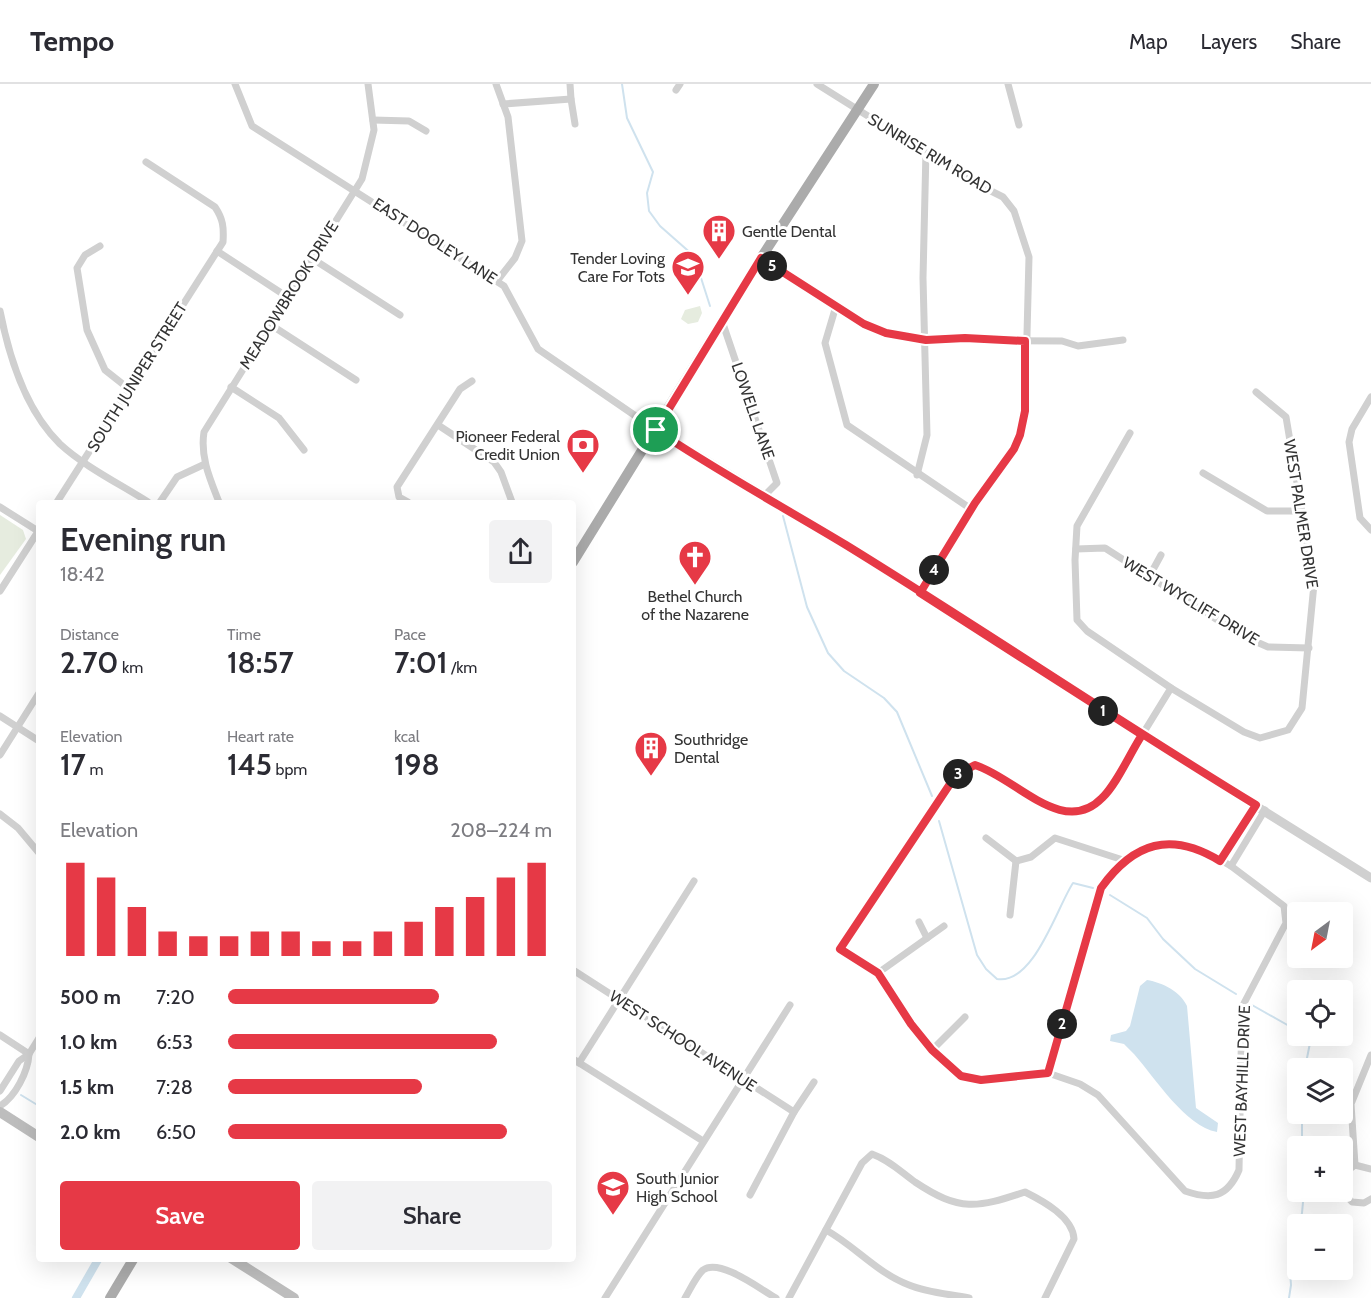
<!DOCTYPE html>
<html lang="en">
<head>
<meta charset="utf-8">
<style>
  body { margin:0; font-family:Cabin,sans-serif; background:#f2f2f3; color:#2b2b33; height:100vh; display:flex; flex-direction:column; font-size:22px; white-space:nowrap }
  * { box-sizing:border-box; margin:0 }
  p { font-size:20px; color:#7c7c81 }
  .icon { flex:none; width:33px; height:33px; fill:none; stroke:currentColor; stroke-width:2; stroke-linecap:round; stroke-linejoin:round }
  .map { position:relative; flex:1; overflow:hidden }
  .details { position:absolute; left:36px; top:416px; width:540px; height:762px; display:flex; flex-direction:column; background:#fff; border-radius:6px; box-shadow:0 6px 24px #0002 }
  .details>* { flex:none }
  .needle { width:39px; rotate:212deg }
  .buttons { position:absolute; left:1287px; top:818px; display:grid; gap:12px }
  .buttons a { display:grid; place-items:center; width:66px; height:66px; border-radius:6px; background:#fff; box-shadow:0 6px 24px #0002; font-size:30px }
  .pin { position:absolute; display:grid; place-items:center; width:51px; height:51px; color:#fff; margin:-26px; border:3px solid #fff; border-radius:50%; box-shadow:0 2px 6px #0007 }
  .km { position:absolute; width:30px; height:30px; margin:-15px; border-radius:50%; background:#222; color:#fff; font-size:16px; line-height:30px; text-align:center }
  .round { display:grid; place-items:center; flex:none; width:63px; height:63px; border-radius:6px; background:#f2f2f3 }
  .overview { display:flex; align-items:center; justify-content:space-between; height:102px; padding:0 24px }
  h1 { font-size:33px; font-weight:600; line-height:45px }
  .figures { display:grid; grid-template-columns:repeat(3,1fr); gap:9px; height:102px; padding:6px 24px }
  .figures div { display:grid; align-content:center }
  .figures b { font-size:30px; font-weight:600 }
  .figures small { font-size:16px; font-weight:400 }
  .figures p { font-size:16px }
  .chart { height:168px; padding:12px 24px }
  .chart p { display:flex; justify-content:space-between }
  .chart svg { width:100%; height:108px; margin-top:6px; stroke:#e63946; stroke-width:6 }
  .cta { display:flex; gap:12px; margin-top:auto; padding:12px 24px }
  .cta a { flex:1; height:69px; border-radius:6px; background:#e63946; color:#fff; font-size:24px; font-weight:600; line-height:69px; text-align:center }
  .cta a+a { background:#f2f2f3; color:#2b2b33 }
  ul { padding:0 24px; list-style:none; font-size:20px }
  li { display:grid; grid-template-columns:96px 72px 1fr; align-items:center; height:45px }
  li i { height:15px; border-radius:8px; background:#e63946 }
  header { display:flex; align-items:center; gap:36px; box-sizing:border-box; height:84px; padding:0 30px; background:#fff; border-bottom:2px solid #e1e1e2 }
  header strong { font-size:28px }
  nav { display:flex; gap:33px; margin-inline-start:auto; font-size:21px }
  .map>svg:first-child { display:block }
</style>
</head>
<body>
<header>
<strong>Tempo</strong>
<nav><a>Map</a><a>Layers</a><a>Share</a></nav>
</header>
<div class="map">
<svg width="1371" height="1214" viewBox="0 0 1371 1214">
  <rect width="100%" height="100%" fill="#fff"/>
  <g fill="#e6ecdf">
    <path d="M700,222L702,229L698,238L688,240L681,235L685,226Z"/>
    <path d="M0,431L23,446L26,455L0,491Z"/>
  </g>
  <path fill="#cfe2ee" d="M1147,896C1163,899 1180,907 1187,922L1196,1024L1218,1039L1217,1048C1185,1042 1156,995 1134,970L1124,960L1110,957L1111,951L1126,947L1130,942L1140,902Z"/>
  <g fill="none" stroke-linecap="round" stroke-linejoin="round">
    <g stroke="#cfe2ee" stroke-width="2">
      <path d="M622,0L627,34L653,88L647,109L649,127L660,142L694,172L710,222"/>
      <path d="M783,432L807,523L828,569L844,587L884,614L897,628L932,712"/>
      <path d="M939,737L977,871L986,885L997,895C1034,901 1057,823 1073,799L1093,804"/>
      <path d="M1110,811L1147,834L1163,855L1195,885L1236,910"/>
      <path d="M1252,921L1298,947"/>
      <path d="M1305,984L1310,959L1305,951"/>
      <path d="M21,1011L39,1022"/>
      <path d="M1302,1029V1062"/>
      <path d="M1298,1140L1302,1129L1304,1107"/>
      <path d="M1291,1152L1298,1141"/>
      <path d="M1288,1158L1291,1201L1289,1214"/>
    </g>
    <path stroke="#cfe2ee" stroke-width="8" d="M76,1214L99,1174"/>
    <g stroke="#d0d0d0" stroke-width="7">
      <path d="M235,0L252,42L504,202L538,265L656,346"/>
      <path d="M496,0L508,33L522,157L515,174L497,197"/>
      <path d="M817,0L973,98L1003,113L1014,127L1029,173L1025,327C1017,369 998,384 975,418C955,448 938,479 920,509"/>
      <path d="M1008,0L1019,41"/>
      <path d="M676,6L680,0"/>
      <path d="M571,15L575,40"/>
      <path d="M503,20L571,15L570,0"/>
      <path d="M373,36L409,37L426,47"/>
      <path d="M100,162L85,171L77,184L87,246L105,286L129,305"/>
      <path d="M217,167L289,214"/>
      <path d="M761,174L865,239L896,251L926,256L1062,257L1078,262L1123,256"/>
      <path d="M313,175L400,231"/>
      <path d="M836,222L825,259L847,341L971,425"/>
      <path d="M0,227C9,273 25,326 60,360C85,383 120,400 148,418"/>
      <path d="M722,237L777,399L764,412"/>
      <path d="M271,241L356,296"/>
      <path d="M231,303L279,334L304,366"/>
      <path d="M1371,313L1352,345L1349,358L1360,434L1371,446"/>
      <path d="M438,341L494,378L501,388L512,418"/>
      <path d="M1203,389L1267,427H1301"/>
      <path d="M917,391L927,351L923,194L926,66"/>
      <path d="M57,418L223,158C224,143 223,135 215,123L146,78"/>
      <path d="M160,418L177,393L205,380"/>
      <path d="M219,418C210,395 200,373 204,348L362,95L374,46L368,0"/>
      <path d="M408,418L399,413L397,403L460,305L472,297"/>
      <path d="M0,423L38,447"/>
      <path d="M1076,465L1105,464L1241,551L1268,563L1309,564"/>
      <path d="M1149,493L1161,471"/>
      <path d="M0,507L39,446"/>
      <path d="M1171,604L1244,648L1260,654L1288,646L1302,624L1314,500L1286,333L1256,308"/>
      <path d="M0,632L39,657"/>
      <path d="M0,671L39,609"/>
      <path d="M0,730L18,744L39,769"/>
      <path d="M986,754L1016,777L1031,773L1055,754L1123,776"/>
      <path d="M1220,777L1256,721"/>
      <path d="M1231,782L1265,726"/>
      <path d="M1010,831L1016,777"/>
      <path d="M919,838L927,854"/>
      <path d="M573,886L794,1028"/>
      <path d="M878,889L944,842"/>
      <path d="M0,951L29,970"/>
      <path d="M932,966L965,933"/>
      <path d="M573,975L703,1057"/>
      <path d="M579,979L694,797"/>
      <path d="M1048,989L1101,804L1123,776L1147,763L1178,759L1203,766L1231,782L1284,822L1286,839L1242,923L1239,1086C1227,1114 1211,1116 1185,1107L1098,1011L1080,1000L1048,989L981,996L961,992L932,966L911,940L878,889L840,865L956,691L975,681C1009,691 1050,737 1085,727C1091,725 1098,718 1104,713L1171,604L1087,547L1077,536L1075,476L1077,442L1130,349"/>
      <path d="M0,1007L19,977L29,970L39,954"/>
      <path d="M0,1022C15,1013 28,988 29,970"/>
      <path d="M1355,1081L1351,1020L1371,971"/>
      <path d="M1342,1091L1355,1081L1371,1085"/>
      <path d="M1342,1107L1352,1118L1364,1119L1371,1115"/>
      <path d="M750,1111L794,1028L814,998"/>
      <path d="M826,1146C855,1162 877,1189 909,1201C928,1209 950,1210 969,1214"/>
      <path d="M605,1214L790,921"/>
      <path d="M685,1214C690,1206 696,1192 703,1186C720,1174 760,1205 776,1214"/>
      <path d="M789,1214L862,1079L872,1070C889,1076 901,1088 915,1098C960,1128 977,1124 1025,1108C1043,1117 1073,1133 1074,1155L1045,1214"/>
    </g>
    <path stroke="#d0d0d0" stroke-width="9" d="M656,346L847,462L1142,651L1371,794"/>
    <g stroke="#bdbdbd" stroke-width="10">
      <path d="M0,1028L39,1053"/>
      <path d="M231,1174L294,1214"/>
    </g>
    <g stroke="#ababab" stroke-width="10">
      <path d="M573,478L761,174L874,0"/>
      <path d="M110,1214L134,1174"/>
    </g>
  </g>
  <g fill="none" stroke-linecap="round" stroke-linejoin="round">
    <g stroke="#fff" stroke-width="12">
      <path id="route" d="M656,346C717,387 783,423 846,461C984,546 1118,637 1256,721L1220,777C1171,747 1134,758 1101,804L1048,989L981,996L961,992L932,966L911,940L878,889L840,865L956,691L975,681C1016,694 1063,754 1102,714C1117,700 1130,669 1142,651C1068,604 994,556 920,509L975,419L1014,365L1020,351L1025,327V257L965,254L926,256L886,249L864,240L761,174L656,346"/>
    </g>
    <use href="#route" stroke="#e63946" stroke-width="8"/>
  </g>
  <defs>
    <g id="building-pin" transform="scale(1.725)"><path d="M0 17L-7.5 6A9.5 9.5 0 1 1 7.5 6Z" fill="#e63946" stroke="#fff"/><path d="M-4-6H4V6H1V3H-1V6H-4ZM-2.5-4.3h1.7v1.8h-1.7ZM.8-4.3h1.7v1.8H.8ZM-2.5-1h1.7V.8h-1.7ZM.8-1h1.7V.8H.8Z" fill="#fff"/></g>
    <g id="school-pin" transform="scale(1.725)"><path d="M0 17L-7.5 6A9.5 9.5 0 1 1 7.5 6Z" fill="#e63946" stroke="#fff"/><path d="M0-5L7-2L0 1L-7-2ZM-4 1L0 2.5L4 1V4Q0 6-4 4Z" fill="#fff"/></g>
    <g id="bank-pin" transform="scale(1.725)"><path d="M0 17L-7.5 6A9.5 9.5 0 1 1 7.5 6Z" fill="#e63946" stroke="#fff"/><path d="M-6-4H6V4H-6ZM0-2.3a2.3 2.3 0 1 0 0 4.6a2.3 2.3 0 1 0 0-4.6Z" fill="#fff"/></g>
    <g id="church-pin" transform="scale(1.725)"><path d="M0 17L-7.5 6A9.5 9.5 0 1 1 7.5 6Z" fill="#e63946" stroke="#fff"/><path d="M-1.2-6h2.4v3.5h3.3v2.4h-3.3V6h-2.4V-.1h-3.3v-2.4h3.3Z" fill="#fff"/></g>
  </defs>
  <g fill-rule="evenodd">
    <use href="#building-pin" x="719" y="147"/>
    <use href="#school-pin" x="688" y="183"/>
    <use href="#bank-pin" x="583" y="361"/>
    <use href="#church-pin" x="695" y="473"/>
    <use href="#building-pin" x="651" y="664"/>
    <use href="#school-pin" x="613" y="1103"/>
  </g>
  <g text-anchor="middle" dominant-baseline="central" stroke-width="6" stroke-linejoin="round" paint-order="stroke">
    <g font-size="16" fill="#333" stroke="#fff">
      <text transform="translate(930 70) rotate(31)">SUNRISE RIM ROAD</text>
      <text transform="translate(435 157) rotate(33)">EAST DOOLEY LANE</text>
      <text transform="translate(289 211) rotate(-58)">MEADOWBROOK DRIVE</text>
      <text transform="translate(137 293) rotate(-58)">SOUTH JUNIPER STREET</text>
      <text transform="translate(753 327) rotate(71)">LOWELL LANE</text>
      <text transform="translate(1301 430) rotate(81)">WEST PALMER DRIVE</text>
      <text transform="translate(1191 517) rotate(31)">WEST WYCLIFF DRIVE</text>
      <text transform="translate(683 957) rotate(33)">WEST SCHOOL AVENUE</text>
      <text transform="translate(1242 997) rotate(-88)">WEST BAYHILL DRIVE</text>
    </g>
    <g font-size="16" fill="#333" stroke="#fff" text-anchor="start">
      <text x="742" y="147">Gentle Dental</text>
      <text x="665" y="174" text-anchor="end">Tender Loving<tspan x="665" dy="18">Care For Tots</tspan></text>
      <text x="560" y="352" text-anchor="end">Pioneer Federal<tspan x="560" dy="18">Credit Union</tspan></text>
      <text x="695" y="512" text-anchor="middle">Bethel Church<tspan x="695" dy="18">of the Nazarene</tspan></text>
      <text x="674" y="655">Southridge<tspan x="674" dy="18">Dental</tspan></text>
      <text x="636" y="1094">South Junior<tspan x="636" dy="18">High School</tspan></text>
    </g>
  </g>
</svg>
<div class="buttons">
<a><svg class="needle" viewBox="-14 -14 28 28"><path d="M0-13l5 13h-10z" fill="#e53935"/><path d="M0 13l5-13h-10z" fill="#7c7c81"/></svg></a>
<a><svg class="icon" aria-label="locate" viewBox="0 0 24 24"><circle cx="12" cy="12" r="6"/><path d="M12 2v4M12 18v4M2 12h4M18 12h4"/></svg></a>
<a><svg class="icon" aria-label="layers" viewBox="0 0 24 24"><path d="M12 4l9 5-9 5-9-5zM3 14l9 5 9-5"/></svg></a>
<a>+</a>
<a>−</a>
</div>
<div class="pin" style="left:656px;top:346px;background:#1e9e55"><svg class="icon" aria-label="arrive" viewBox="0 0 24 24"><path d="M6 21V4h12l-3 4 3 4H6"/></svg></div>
<b class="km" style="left:1103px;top:627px">1</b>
<b class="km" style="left:1062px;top:940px">2</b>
<b class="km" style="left:958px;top:690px">3</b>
<b class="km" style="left:934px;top:486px">4</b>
<b class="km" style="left:772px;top:182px">5</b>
<section class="details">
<div class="overview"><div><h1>Evening run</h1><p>18:42</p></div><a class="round"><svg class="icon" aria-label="share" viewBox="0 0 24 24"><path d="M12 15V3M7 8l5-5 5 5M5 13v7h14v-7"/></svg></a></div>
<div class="figures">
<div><p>Distance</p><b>2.70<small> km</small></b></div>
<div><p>Time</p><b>18:57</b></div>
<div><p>Pace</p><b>7:01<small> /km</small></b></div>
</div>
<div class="figures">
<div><p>Elevation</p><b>17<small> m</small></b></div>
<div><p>Heart rate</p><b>145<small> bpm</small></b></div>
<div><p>kcal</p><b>198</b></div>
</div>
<div class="chart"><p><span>Elevation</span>208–224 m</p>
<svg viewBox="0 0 160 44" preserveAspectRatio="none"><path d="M5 44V6M15 44V12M25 44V24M35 44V34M45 44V36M55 44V36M65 44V34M75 44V34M85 44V38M95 44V38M105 44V34M115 44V30M125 44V24M135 44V20M145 44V12M155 44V6"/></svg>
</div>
<ul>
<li><b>500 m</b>7:20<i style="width:65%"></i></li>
<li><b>1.0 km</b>6:53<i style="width:83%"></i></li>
<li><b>1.5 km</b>7:28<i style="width:60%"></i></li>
<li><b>2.0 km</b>6:50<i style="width:86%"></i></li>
</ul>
<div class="cta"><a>Save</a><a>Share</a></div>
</section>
</div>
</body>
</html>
